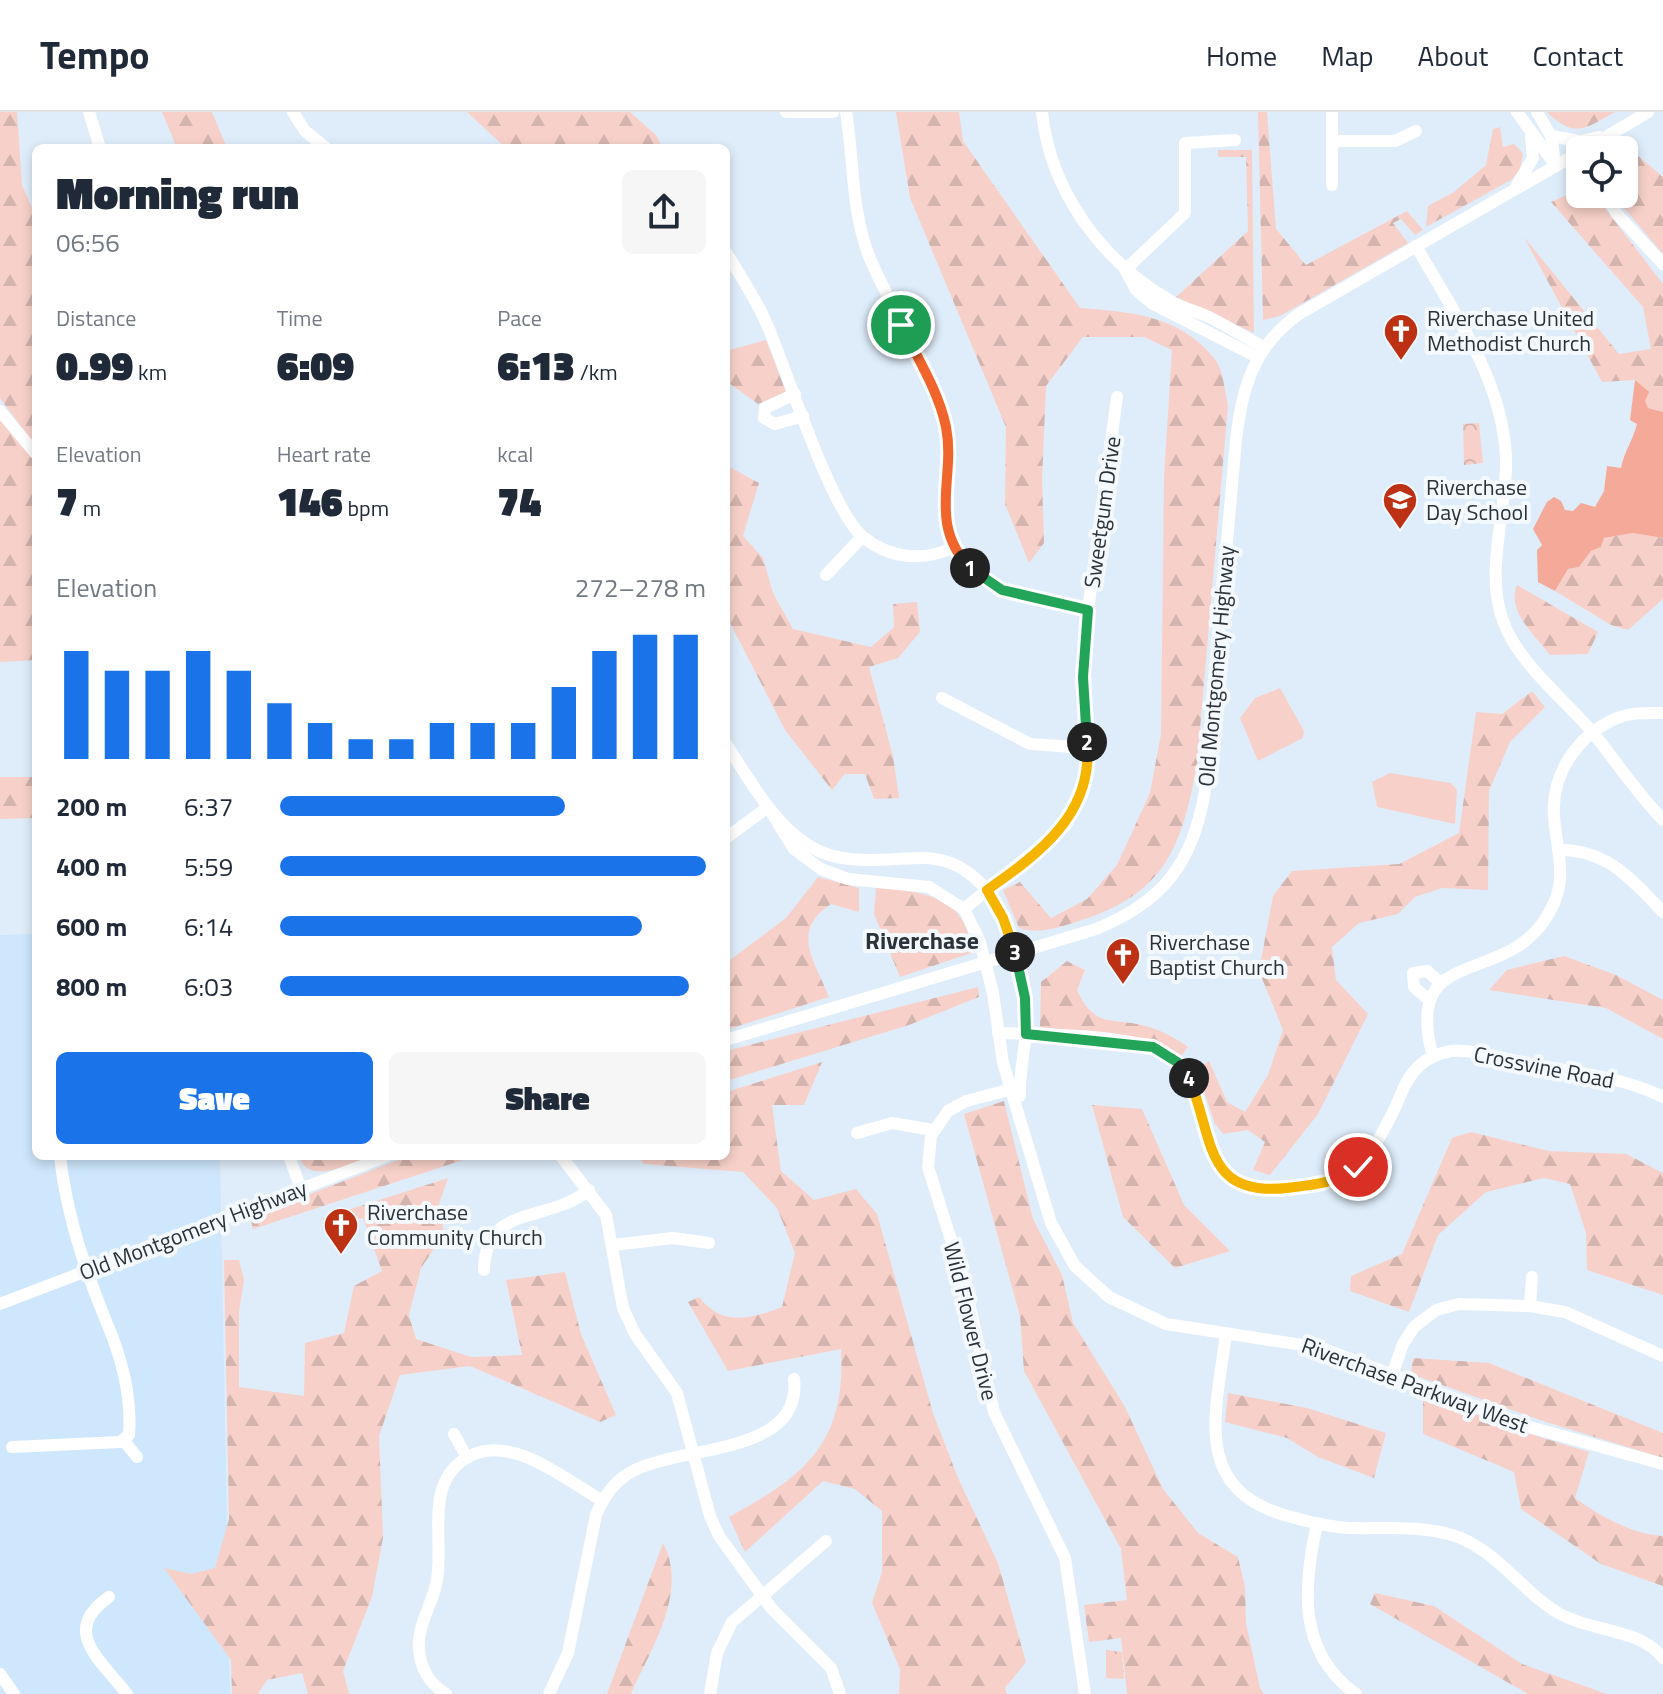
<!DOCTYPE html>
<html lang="en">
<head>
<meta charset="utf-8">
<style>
  body { margin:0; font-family:"Titillium Web",sans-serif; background:#f6f6f7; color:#1f2937; height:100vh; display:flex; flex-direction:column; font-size:30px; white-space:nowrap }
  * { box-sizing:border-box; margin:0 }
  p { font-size:26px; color:#747a83 }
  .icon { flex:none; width:44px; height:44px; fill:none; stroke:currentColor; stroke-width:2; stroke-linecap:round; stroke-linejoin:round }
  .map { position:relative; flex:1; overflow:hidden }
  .drawer { position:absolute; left:32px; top:32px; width:698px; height:1016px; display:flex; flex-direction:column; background:#fff; border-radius:12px; box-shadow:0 4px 12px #0003 }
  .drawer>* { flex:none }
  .controls { position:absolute; left:1566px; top:24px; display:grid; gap:16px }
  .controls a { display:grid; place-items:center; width:72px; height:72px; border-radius:12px; background:#fff; box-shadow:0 4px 12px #0003; font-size:40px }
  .pin { position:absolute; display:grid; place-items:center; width:68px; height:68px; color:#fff; margin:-34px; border:4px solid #fff; border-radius:50%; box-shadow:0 2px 8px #0007 }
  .km { position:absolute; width:40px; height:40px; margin:-20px; border-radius:50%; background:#222; color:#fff; font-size:22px; line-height:40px; text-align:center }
  .round { display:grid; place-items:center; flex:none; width:84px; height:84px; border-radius:12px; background:#f6f6f7 }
  .headline { display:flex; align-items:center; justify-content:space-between; height:136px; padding:0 24px }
  h1 { font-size:44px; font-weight:800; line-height:60px }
  .stats { display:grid; grid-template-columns:repeat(3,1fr); gap:12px; height:136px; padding:8px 24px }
  .stats div { display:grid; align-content:center }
  .stats b { font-size:40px; font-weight:800 }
  .stats small { font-size:22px; font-weight:400 }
  .stats p { font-size:22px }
  .chart { height:224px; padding:16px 24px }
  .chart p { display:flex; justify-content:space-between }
  .chart svg { width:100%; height:144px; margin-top:8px; stroke:#1a73e8; stroke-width:6 }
  .primary-button { display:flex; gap:16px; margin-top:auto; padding:16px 24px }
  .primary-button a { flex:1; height:92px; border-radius:12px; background:#1a73e8; color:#fff; font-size:32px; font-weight:800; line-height:92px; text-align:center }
  .primary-button a+a { background:#f6f6f7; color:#1f2937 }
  ul { padding:0 24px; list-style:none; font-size:26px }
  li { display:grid; grid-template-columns:128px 96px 1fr; align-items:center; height:60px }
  li i { height:20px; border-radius:10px; background:#1a73e8 }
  header { display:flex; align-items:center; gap:48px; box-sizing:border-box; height:112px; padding:0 40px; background:#fff; border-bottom:2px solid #e0e1e3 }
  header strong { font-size:38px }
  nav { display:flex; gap:44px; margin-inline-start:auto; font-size:28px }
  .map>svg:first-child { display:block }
</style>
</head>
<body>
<header>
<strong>Tempo</strong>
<nav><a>Home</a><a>Map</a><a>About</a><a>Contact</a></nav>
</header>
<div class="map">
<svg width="1663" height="1582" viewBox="0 0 1663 1582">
  <defs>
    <pattern id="forest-firs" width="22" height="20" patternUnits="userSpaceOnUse" patternTransform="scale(2)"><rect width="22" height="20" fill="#f7d1c9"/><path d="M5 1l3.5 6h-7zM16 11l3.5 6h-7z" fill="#d4b4ae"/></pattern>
    <pattern id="park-crowns" width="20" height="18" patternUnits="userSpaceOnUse" patternTransform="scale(2)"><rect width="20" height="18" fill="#f7d1c9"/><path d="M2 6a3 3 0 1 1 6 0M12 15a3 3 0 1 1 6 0" fill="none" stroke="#d4b4ae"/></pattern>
  </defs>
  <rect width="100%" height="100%" fill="#dfedfa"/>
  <path fill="#cee7fc" d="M36,822V1044H220L230,1582H0V823Z"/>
  <g fill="#f7d1c9">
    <path d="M1280,576L1304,619L1303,626L1258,649L1240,606L1255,586Z"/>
    <path d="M1390,661L1451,671L1457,678L1455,712L1377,695L1372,670Z"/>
  </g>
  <g fill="url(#forest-firs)">
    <path d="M0,0H17L22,73L36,105V335L0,286Z"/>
    <path d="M162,0H212L227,36H177Z"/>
    <path d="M467,0H630L657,24L662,36H506Z"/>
    <path d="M896,0H959L963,29L1080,196C1131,200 1179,203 1214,246C1223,256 1225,280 1228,293L1197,652C1182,734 1166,782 1079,809C1060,815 1039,823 1019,816L1003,778L1020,770L1051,806L1087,787L1117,753L1150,681L1161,622L1164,365L1172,238L1144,225H1083L1046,274L1042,368L1044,431L1029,451L1005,392L1006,315L910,86Z"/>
    <path d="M1258,0H1267L1276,117L1306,153L1407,99L1423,118L1415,123L1401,107L1393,111L1408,131L1280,204L1263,208Z"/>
    <path d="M1547,0H1615C1584,17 1575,27 1547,0Z"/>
    <path d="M1500,15L1503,35L1514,32L1523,41L1520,58L1511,68L1426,115L1428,94L1454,80L1486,53L1493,17Z"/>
    <path d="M1628,35L1663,65V142L1612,82H1624V38H1621Z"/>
    <path d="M1218,38H1252L1254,221L1176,185L1248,119L1246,45H1218Z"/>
    <path d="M1580,77V82H1594L1663,172V300L1648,296L1635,268L1602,270L1524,125L1619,242L1651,237L1643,195L1551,90Z"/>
    <path d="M766,228L786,280L758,292L726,269V232L730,238Z"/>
    <path d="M0,304L36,350V548L0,550Z"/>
    <path d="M726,353L759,371L743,424L763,446L773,481L793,517L871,535L894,515L893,492L917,490L920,520L898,546L869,555L893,644L899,686L874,687L865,662H845L832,678L785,618L726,503Z"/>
    <path d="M1633,421L1663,426V487L1628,518L1611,513L1555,479L1568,457L1579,455L1591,439L1601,435L1604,426Z"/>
    <path d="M1517,473L1598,520L1588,542L1550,543C1535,523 1506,499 1517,473Z"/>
    <path d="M1532,579L1545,595L1510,630L1489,679L1488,778L1442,776L1415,785L1398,802L1359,811L1332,835L1336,868L1368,902L1318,1002L1270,1063L1253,1058L1265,1030L1248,1018L1223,1022L1215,1012L1197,958L1209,949L1227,990L1245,1000L1268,963L1283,918L1259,859L1273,784L1292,759L1399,752L1459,721L1476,600L1502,602Z"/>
    <path d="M0,665H36V706L0,707Z"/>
    <path d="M818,765L859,776V800L831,792C790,819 814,848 829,885L726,918V851L786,806Z"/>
    <path d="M876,776C921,779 969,784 971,841L900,865L874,802Z"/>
    <path d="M1564,844L1616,863L1663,888V927L1606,896L1489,878L1507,858Z"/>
    <path d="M1067,849L1085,858L1077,878C1096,919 1113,904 1149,915C1163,919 1177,927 1188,935L1181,944L1157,929L1040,915L1041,870Z"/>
    <path d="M978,875L979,885L909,913L726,969V939Z"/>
    <path d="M822,950L804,993H772L781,1059L814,1088L856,1077L877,1102L933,1301L958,1366L998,1451L1026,1550L1005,1576L1007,1582H899L900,1557L872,1491L882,1460V1399L855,1377L823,1369L745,1440L729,1405C806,1363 846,1331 841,1237L728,1259L688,1190L699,1185C722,1215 751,1207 782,1195L795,1141L777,1096L743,1060L644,1052L637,1044H726V980Z"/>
    <path d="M1004,989L1033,1107L1062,1163L1073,1211L1124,1293L1163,1377L1198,1421L1238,1445L1245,1475L1246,1511L1260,1576L1264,1582H1127L1121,1526L1089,1530L1084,1493L1127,1488L1121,1437L1024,1259L1020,1204L964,1002Z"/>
    <path d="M1092,993L1142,997L1184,1093L1230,1139L1175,1156L1123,1105Z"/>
    <path d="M1471,1020L1549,1039L1626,1042L1663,1061V1183L1587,1158L1586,1121L1570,1072L1544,1066L1486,1080L1438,1123L1409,1200L1350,1179L1351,1164L1402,1142L1452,1026Z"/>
    <path d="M299,1044H371C352,1051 308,1075 299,1044Z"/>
    <path d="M409,1044H475L253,1117L250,1105Z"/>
    <path d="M448,1066L439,1092L444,1122L421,1156L409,1203L416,1227L471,1245L522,1243L506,1168L565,1160L581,1222L616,1303L600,1310L470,1254L400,1263L379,1324L383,1426L372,1485L343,1559L349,1582H308L302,1561L267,1568L258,1582H232L231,1548L164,1456L191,1462L215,1456L229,1407L224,1148H239L244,1168L239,1200V1275L304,1284L305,1231L344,1221L354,1174L382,1159L363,1106L324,1114L323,1106Z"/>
    <path d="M1413,1246L1489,1251L1663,1321V1346L1546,1310L1411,1262Z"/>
    <path d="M1228,1281L1307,1296L1386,1321L1374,1366L1318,1345L1287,1326L1225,1310Z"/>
    <path d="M1423,1281L1513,1317L1589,1340L1575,1386C1600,1404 1631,1422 1663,1424V1474L1601,1452L1521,1397L1514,1360L1423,1322Z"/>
    <path d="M663,1431C689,1480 651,1536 631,1582H607Z"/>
    <path d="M1375,1481L1434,1494L1522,1552L1607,1582H1528L1370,1492Z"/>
  </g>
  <g fill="url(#park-crowns)">
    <path d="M1479,311L1483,351L1464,353L1463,312Z"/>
    <path d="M1106,1538L1122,1540L1124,1567L1106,1566Z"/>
  </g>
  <path fill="#f5a998" d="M1635,268L1649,280L1645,289L1648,296L1663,300V426L1633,421L1604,426L1601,435L1591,439L1579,455L1568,457L1555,479L1538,470L1537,438L1542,433L1533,417L1547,390L1554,385L1561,389L1565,398L1573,399L1581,391L1595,395L1604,379L1607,354L1621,356C1624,340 1633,328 1637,312L1630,308Z"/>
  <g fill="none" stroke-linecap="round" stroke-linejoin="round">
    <g stroke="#fff" stroke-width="12">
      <path d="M89,0L100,36"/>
      <path d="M293,0L305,19L326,36"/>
      <path d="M786,0H833"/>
      <path d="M846,0C854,48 851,98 869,144C890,196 940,270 947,322C953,365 932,408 961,446C991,485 1043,488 1088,498"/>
      <path d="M1042,0C1050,79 1101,148 1169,188C1181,196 1196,199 1209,205C1227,214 1245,225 1263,235"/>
      <path d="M1517,0L1556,54"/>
      <path d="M1537,0L1551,24L1555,51"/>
      <path d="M1551,24L1580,29L1599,25"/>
      <path d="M1333,29H1395L1416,19"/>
      <path d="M1584,38L1648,0"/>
      <path d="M1332,73V0"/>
      <path d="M1517,73L1533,46L1531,25"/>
      <path d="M1605,82L1617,102L1663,152"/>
      <path d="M1416,134C1454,201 1502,266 1506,345C1508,398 1484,457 1503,509C1520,554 1564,586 1594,622C1617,651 1637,681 1663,708"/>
      <path d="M726,140C741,165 757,188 768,215C787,259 831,399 863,425C890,447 924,450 954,435"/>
      <path d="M1125,158L1185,101V31L1235,28"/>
      <path d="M1127,161L1136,178L1153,192L1257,245"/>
      <path d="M795,282L765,296L764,306L775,312L803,304"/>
      <path d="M0,299L36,342"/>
      <path d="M826,463L862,425"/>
      <path d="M942,586L1030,632L1088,636"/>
      <path d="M726,632C750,668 773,712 811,735C845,755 886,746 924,746C1001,747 1030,855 1026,917C1025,939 1019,961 1020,984"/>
      <path d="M768,695L794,737L821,757L848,767L929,775L964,797L980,830L993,881L1003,951L1051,1111L1075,1154L1109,1185L1166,1212L1322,1236L1526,1314L1663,1352"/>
      <path d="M726,726L768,695"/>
      <path d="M1560,738C1608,738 1632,768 1663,800"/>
      <path d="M964,797L1066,713L1083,679L1088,653L1084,527L1117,285"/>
      <path d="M1428,887L1414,875L1413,861L1427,859L1441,871"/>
      <path d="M998,921C1034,922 1136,922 1165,941C1216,974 1191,1082 1269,1078C1344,1073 1363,1063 1395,996C1401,982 1407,965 1419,954C1428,946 1439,941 1451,939C1476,937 1504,947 1529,952C1574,961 1621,964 1663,985"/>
      <path d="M726,928L1096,817C1163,790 1193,751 1205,679L1236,328C1242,275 1254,234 1299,202L1580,40"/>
      <path d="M1433,945C1402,833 1500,874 1544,809C1571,770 1557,745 1554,704C1551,662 1578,623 1615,607C1630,600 1647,601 1663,601"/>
      <path d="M1020,975L966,989L948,999L931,1024L928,1055L964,1169L994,1300L1065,1446L1085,1582"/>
      <path d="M857,1021L892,1011L933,1018"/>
      <path d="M289,1044L301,1077"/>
      <path d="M561,1044L606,1103L623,1196L635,1222L677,1281L710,1404L719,1424L772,1497L831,1556L840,1582"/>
      <path d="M1345,1065L1354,1081L1364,1083L1371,1069L1363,1050"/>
      <path d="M613,1133L673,1126L709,1131"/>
      <path d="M484,1158C485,1091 547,1112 589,1078"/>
      <path d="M0,1192L387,1044"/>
      <path d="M1530,1194L1532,1165"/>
      <path d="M1226,1221C1217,1297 1190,1375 1284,1403C1306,1409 1328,1415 1350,1416C1383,1417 1421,1413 1452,1423C1498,1437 1523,1483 1564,1504C1596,1520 1640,1517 1663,1546"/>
      <path d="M1392,1263L1403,1232L1414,1215L1436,1198L1459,1192L1530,1194L1565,1200L1663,1244"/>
      <path d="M454,1322L467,1346"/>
      <path d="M124,1329L137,1345"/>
      <path d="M12,1335L120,1330L129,1323C132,1285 121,1244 106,1209C85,1158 66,1100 60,1044"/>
      <path d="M1317,1412C1303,1474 1297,1540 1356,1582"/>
      <path d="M109,1485C60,1519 100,1547 127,1582"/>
      <path d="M0,1562L14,1582"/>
      <path d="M446,1582C430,1572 420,1556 419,1537C417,1515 431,1494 436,1473C446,1430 421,1369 470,1344C513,1322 567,1369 603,1389"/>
      <path d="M549,1582L568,1541L596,1403C603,1386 615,1369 631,1360C679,1333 803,1344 794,1267"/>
      <path d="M710,1582L717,1541L732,1510L826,1429"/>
    </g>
  </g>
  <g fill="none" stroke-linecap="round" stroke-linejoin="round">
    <g stroke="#fff" stroke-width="16">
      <path id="split-1" d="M901,213C917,245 939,280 946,315C956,366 927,411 970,456"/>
    </g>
    <g stroke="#fff" stroke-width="16">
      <path id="split-2" d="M970,456L1002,478L1088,498L1083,565L1087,630"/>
    </g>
    <g stroke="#fff" stroke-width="16">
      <path id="split-3" d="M1015,840L1003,806L987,778C1040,741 1094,701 1087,630"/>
    </g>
    <g stroke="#fff" stroke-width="16">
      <path id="split-4" d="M1015,840L1025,886L1026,922L1153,935L1177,950L1189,966"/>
    </g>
    <g stroke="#fff" stroke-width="16">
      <path id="split-5" d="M1189,966C1214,1025 1203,1085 1287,1076C1313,1073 1337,1071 1358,1055"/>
    </g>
    <use href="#split-1" stroke="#f0652b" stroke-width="10"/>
    <use href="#split-2" stroke="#22a559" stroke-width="10"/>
    <use href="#split-3" stroke="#f5b400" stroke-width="10"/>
    <use href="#split-4" stroke="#22a559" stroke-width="10"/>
    <use href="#split-5" stroke="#f5b400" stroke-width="10"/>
  </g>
  <defs>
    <g id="church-pin" transform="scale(1.8)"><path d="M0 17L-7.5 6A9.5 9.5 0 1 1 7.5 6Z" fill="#bc3114" stroke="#f4f9fe"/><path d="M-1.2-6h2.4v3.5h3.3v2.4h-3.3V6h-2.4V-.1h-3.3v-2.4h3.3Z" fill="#fff"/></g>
    <g id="school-pin" transform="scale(1.8)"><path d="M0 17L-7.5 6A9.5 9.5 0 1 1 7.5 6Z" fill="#bc3114" stroke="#f4f9fe"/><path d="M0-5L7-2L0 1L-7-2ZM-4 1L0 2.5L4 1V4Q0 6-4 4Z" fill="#fff"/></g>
  </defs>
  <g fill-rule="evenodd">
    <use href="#church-pin" x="1401" y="219"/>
    <use href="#school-pin" x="1400" y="388"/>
    <use href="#church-pin" x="1123" y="843"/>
    <use href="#church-pin" x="341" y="1113"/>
  </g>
  <g text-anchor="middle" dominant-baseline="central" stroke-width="8" stroke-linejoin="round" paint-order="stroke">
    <g font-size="22" fill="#2a333b" stroke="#f4f9fe" text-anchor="start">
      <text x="1427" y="206">Riverchase United<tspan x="1427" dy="25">Methodist Church</tspan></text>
      <text x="1426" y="375">Riverchase<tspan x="1426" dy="25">Day School</tspan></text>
      <text x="1149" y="830">Riverchase<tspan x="1149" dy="25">Baptist Church</tspan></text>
      <text x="367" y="1100">Riverchase<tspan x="367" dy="25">Community Church</tspan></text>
    </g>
    <g font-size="22" fill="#2a333b" stroke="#f4f9fe">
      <text transform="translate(1102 400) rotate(-82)">Sweetgum Drive</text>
      <text transform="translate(1216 554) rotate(-85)">Old Montgomery Highway</text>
      <text transform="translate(1544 955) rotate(11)">Crossvine Road</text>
      <text transform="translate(193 1118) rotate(-21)">Old Montgomery Highway</text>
      <text transform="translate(971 1209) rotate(76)">Wild Flower Drive</text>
      <text transform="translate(1415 1273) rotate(20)">Riverchase Parkway West</text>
    </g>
    <g font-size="24" font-weight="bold" fill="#2a333b" stroke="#f4f9fe">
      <text x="922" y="828">Riverchase</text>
    </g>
  </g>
</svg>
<div class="controls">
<a><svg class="icon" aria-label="locate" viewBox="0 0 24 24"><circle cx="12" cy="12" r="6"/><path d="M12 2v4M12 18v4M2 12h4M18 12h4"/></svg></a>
</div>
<div class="pin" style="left:901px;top:213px;background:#1e9e55"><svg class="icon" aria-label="arrive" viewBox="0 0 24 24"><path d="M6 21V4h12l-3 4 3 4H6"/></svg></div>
<div class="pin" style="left:1358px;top:1055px;background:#d93025"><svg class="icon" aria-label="check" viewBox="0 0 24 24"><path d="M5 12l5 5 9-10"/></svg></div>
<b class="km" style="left:970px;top:456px">1</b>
<b class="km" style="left:1087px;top:630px">2</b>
<b class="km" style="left:1015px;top:840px">3</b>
<b class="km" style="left:1189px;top:966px">4</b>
<section class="drawer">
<div class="headline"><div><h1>Morning run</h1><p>06:56</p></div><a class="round"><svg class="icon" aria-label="share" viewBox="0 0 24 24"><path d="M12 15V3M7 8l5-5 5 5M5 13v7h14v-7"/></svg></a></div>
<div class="stats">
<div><p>Distance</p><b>0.99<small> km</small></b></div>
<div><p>Time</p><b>6:09</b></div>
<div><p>Pace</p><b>6:13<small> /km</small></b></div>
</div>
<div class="stats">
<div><p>Elevation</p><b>7<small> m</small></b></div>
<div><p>Heart rate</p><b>146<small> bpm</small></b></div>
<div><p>kcal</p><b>74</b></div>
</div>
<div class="chart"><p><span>Elevation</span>272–278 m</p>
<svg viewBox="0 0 160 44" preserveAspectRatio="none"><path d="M5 44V11M15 44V17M25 44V17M35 44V11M45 44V17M55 44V27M65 44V33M75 44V38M85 44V38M95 44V33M105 44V33M115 44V33M125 44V22M135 44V11M145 44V6M155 44V6"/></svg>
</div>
<ul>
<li><b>200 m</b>6:37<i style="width:67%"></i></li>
<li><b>400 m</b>5:59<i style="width:100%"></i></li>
<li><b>600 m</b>6:14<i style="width:85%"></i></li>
<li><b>800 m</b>6:03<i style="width:96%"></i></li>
</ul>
<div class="primary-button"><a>Save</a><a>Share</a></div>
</section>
</div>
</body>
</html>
